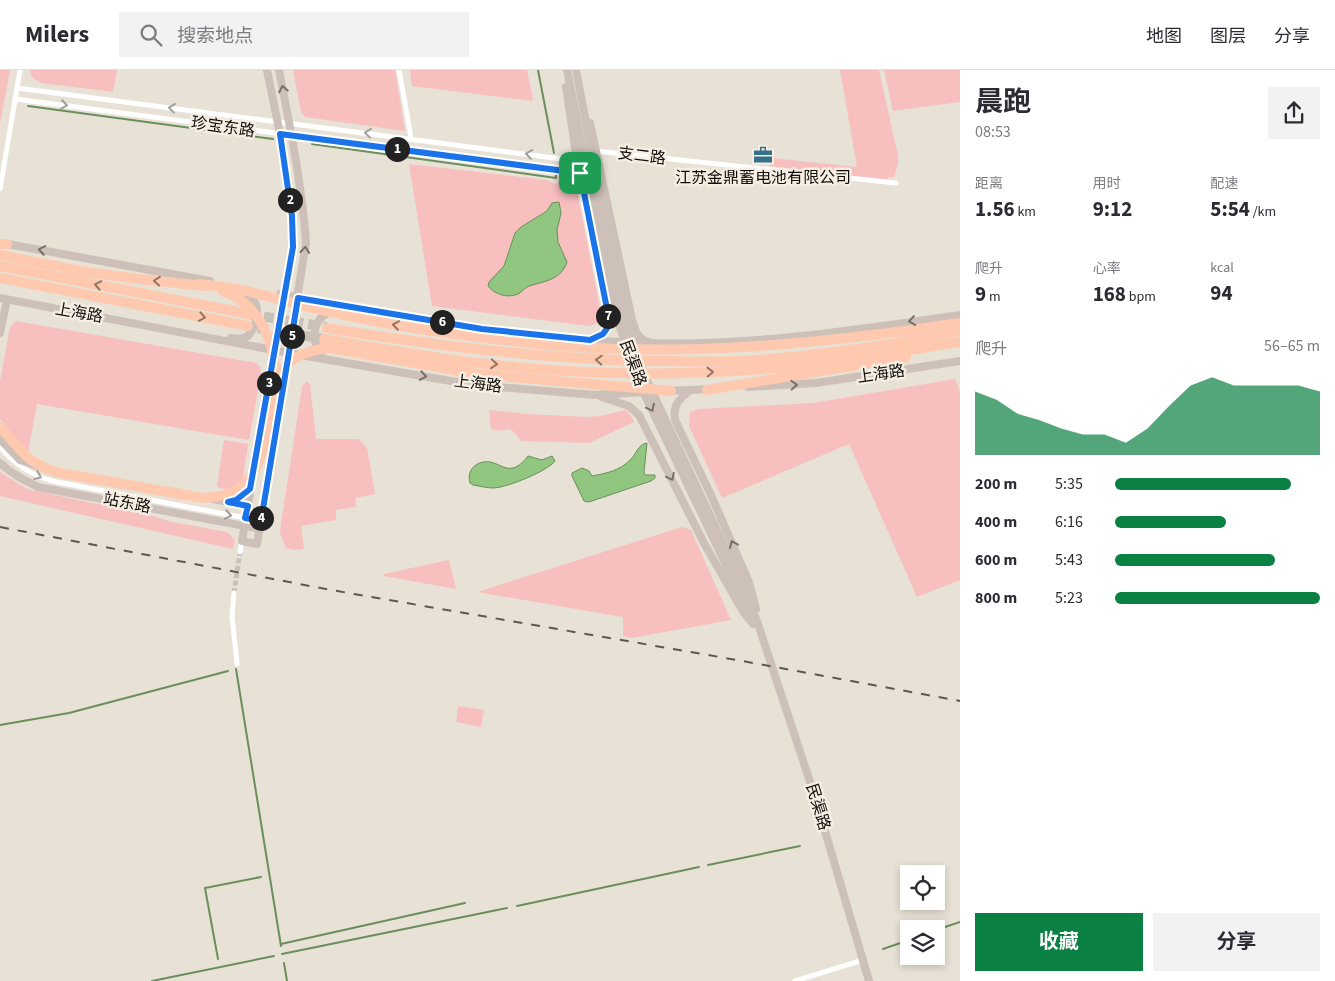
<!DOCTYPE html>
<html lang="zh">
<head>
<meta charset="utf-8">
<style>
  body { margin:0; font-family:"Source Sans 3","Noto Sans SC",sans-serif; background:#f2f2f3; color:#2b2b33; height:100vh; display:flex; flex-direction:column; font-size:19px; white-space:nowrap }
  * { box-sizing:border-box; margin:0 }
  p { font-size:16px; color:#7c7c81 }
  .icon { flex:none; width:28px; height:28px; fill:none; stroke:currentColor; stroke-width:2; stroke-linecap:round; stroke-linejoin:round }
  .map { position:relative; flex:1; overflow:hidden }
  .details { display:flex; flex-direction:column; background:#fff; width:375px }
  .details>* { flex:none }
  .tools { position:absolute; left:900px; top:795px; display:grid; gap:10px }
  .tools a { display:grid; place-items:center; width:45px; height:45px; border-radius:0px; background:#fff; box-shadow:0 2px 8px #0003; font-size:25px }
  .pin { position:absolute; display:grid; place-items:center; width:42px; height:42px; color:#fff; margin:-21px; border-radius:10px; box-shadow:0 2px 8px #0006 }
  .km { position:absolute; width:25px; height:25px; margin:-12px; border-radius:50%; background:#222; color:#fff; font-size:14px; line-height:25px; text-align:center }
  .round { display:grid; place-items:center; flex:none; width:52px; height:52px; border-radius:0px; background:#f2f2f3 }
  .overview { display:flex; align-items:center; justify-content:space-between; height:85px; padding:0 15px }
  h1 { font-size:28px; font-weight:700; line-height:38px }
  .figures { display:grid; grid-template-columns:repeat(3,1fr); gap:8px; height:85px; padding:5px 15px }
  .figures div { display:grid; align-content:center }
  .figures b { font-size:21px; font-weight:700 }
  .figures small { font-size:14px; font-weight:400 }
  .figures p { font-size:14px }
  .chart { height:140px; padding:10px 15px }
  .chart p { display:flex; justify-content:space-between }
  .chart svg { width:100%; height:90px; margin-top:5px; fill:#0b8043; opacity:.7 }
  .action { display:flex; gap:10px; margin-top:auto; padding:10px 15px }
  .action a { flex:1; height:58px; border-radius:0px; background:#0b8043; color:#fff; font-size:20px; font-weight:700; line-height:58px; text-align:center }
  .action a+a { background:#f2f2f3; color:#2b2b33 }
  ul { padding:0 15px; list-style:none; font-size:16px }
  li { display:grid; grid-template-columns:80px 60px 1fr; align-items:center; height:38px }
  li i { height:12px; border-radius:6px; background:#0b8043 }
  header { display:flex; align-items:center; gap:30px; box-sizing:border-box; height:70px; padding:0 25px; background:#fff; border-bottom:1px solid #e1e1e2 }
  header strong { font-size:24px }
  nav { display:flex; gap:28px; margin-inline-start:auto; font-size:18px }
  .search { width:350px; height:45px; background:#f2f2f3; display:flex; align-items:center; gap:12px; box-sizing:border-box; padding:0 18px; border-radius:0px; color:#7c7c81; font-size:19px }
  main { display:flex; flex:1; min-height:0 }
  .map>svg:first-child { display:block }
</style>
</head>
<body>
<header>
<strong>Milers</strong>
<div class="search"><svg class="icon" aria-label="search" viewBox="0 0 24 24"><circle cx="10" cy="10" r="6"/><path d="M15 15l6 6"/></svg>搜索地点</div>
<nav><a>地图</a><a>图层</a><a>分享</a></nav>
</header>
<main>
<div class="map">
<svg width="960" height="911" viewBox="0 0 960 911">
  <rect width="100%" height="100%" fill="#e8e1d6"/>
  <g fill="#f8bfbf">
    <path d="M0,0H10L0,54Z"/>
    <path d="M30,0H117L113,22L42,13C36,10 30,8 30,0Z"/>
    <path d="M293,0H395L405,61L305,47L301,42Z"/>
    <path d="M410,0H527L533,31L412,16Z"/>
    <path d="M840,0H879L898,86V94L894,107H888L887,110L770,96L768,92L763,91L762,87L857,97Z"/>
    <path d="M884,0H960V32L893,41Z"/>
    <path d="M409,94L547,110L555,114L563,110L562,104L574,105L602,249L600,252L589,256L432,236Z"/>
    <path d="M16,251L256,293L260,297L261,303L249,370L37,334L28,383L0,349V311L10,257Z"/>
    <path d="M955,309L960,322V510L917,527L849,374L722,428L689,356L690,342L699,339L813,333Z"/>
    <path d="M307,311L310,314L316,369H359L367,378L375,424L355,428L356,437L336,440V450L301,456L304,479L294,480L286,478L280,464L281,454L302,317Z"/>
    <path d="M489,340L527,344L587,347L600,346L626,340L631,346L634,352L589,373L521,371L513,361L507,359L499,361L491,359Z"/>
    <path d="M224,370L248,374L241,421L219,418L217,415Z"/>
    <path d="M0,402L27,419L149,445L172,452L227,462L235,470L233,479L0,426Z"/>
    <path d="M682,457L691,460L731,550L632,568L623,566V547L477,522Z"/>
    <path d="M449,490L456,519L384,506V504Z"/>
    <path d="M458,636L484,640L481,657L456,652Z"/>
  </g>
  <g fill="#91c681" stroke="#6a8f5d">
    <path d="M559,132L561,143L557,160L558,172L567,192C561,210 545,211 529,216C525,218 523,220 520,223C509,229 495,225 488,216L489,212L504,196L515,163L521,157L547,141L552,133Z"/>
    <path d="M647,373L644,402L645,405H655V408L651,411L589,432L584,431L572,406V403L582,398L589,401L592,406C607,403 619,401 630,390C637,384 637,375 647,373Z"/>
    <path d="M528,386L542,390L552,386L555,391C548,401 506,418 493,418C487,418 479,416 473,415L470,413C466,400 477,390 490,392C498,393 504,400 513,398C520,396 524,391 528,386Z"/>
  </g>
  <g fill="none" stroke-linecap="round" stroke-linejoin="round">
    <g stroke="#6a8f5d" stroke-width="2">
      <path d="M538,0L554,83"/>
      <path d="M28,36L273,69"/>
      <path d="M312,74L556,108V102"/>
      <path d="M236,599L281,876"/>
      <path d="M0,655L69,643L228,601"/>
      <path d="M708,795L800,776"/>
      <path d="M517,836L699,797"/>
      <path d="M936,860L960,852"/>
      <path d="M281,874L465,833"/>
      <path d="M883,879L909,870"/>
      <path d="M282,884L507,838"/>
      <path d="M218,889L205,818L261,807"/>
      <path d="M284,893L287,911"/>
      <path d="M152,911L274,886"/>
    </g>
    <path stroke="#c8c1b7" stroke-width="5" stroke-dasharray="5 2.5" stroke-linecap="butt" d="M234,523L240,482"/>
    <g stroke="#c8c1b7" stroke-width="10" stroke-dasharray="10 5" stroke-linecap="butt">
      <path d="M249,244L326,257"/>
      <path d="M258,258L324,269"/>
    </g>
    <g stroke="#fff" stroke-width="5">
      <path d="M399,0L411,67"/>
      <path d="M17,18C204,42 391,65 577,91"/>
      <path d="M15,29L580,103"/>
      <path d="M596,81L896,113"/>
      <path d="M0,119L20,0"/>
      <path d="M0,377C14,394 31,405 52,411L261,451"/>
      <path d="M240,482L242,471"/>
      <path d="M234,523L232,546L237,594"/>
      <path d="M795,911L863,890"/>
    </g>
    <g stroke="#cdc0b9" stroke-width="8">
      <path d="M267,0L280,64L292,146L293,177L274,284"/>
      <path d="M567,0L618,252L640,315L749,543"/>
      <path d="M576,0L611,183L626,254L633,275"/>
      <path d="M566,17L577,91L610,255L603,264L592,269"/>
      <path d="M590,53L631,245C634,257 636,269 649,272"/>
      <path d="M2,173L210,211"/>
      <path d="M280,224C369,241 459,257 549,266C582,269 615,273 647,273C752,276 856,260 960,245"/>
      <path d="M0,228L289,283L474,315L595,325L645,322"/>
      <path d="M0,263L7,230"/>
      <path d="M231,268L240,269L248,266C259,253 263,231 244,223"/>
      <path d="M321,283C309,268 314,248 331,241"/>
      <path d="M637,286L649,315L740,509L758,554L815,727L869,911"/>
      <path d="M748,317L816,313L960,291"/>
      <path d="M666,321L712,319"/>
      <path d="M689,321C678,330 673,336 675,350L710,423L749,512L756,539"/>
      <path d="M602,327L629,336L639,345L705,475L744,543L753,554"/>
      <path d="M0,369L20,390L37,396"/>
      <path d="M256,390L269,313"/>
      <path d="M0,393C12,404 24,410 38,417L260,459"/>
      <path d="M253,404L242,471L257,474L306,173C302,115 290,57 279,0"/>
      <path d="M213,429L248,436"/>
      <path d="M229,432L235,430L250,419"/>
    </g>
    <g stroke="#fec9ae" stroke-width="10">
      <path d="M0,174H7"/>
      <path d="M0,185L86,202L139,209L204,216"/>
      <path d="M0,196L249,244"/>
      <path d="M0,208L248,256"/>
      <path d="M199,214C213,216 227,217 241,220C273,226 303,237 335,243C390,256 446,263 502,270C655,290 808,276 960,253"/>
      <path d="M327,258C441,277 555,291 670,291C703,292 736,292 769,289C833,284 897,274 960,261"/>
      <path d="M324,269C373,277 421,286 470,292C565,304 666,307 761,299C828,294 894,282 960,272"/>
      <path d="M278,312C283,288 308,280 330,278L477,304L671,321"/>
      <path d="M707,320L906,287"/>
      <path d="M0,357C22,381 27,394 60,403L203,428C213,427 224,427 233,422C270,403 270,338 275,301C273,267 257,233 223,221"/>
    </g>
    <path stroke="#5c5852" stroke-width="2" stroke-dasharray="9 9" stroke-linecap="butt" d="M0,457L331,520L737,590L960,631"/>
  </g>
  <defs><path id="oneway-chevron" d="M-2-3.5L2.5 0L-2 3.5" fill="none" stroke-width="1.6" stroke-linecap="round" stroke-linejoin="round" transform="scale(1.25)"/></defs>
  <g stroke="#78706a">
    <use href="#oneway-chevron" transform="translate(283 19) rotate(-101)"/>
    <use href="#oneway-chevron" transform="translate(42 180) rotate(-170)"/>
    <use href="#oneway-chevron" transform="translate(305 180) rotate(-85)"/>
    <use href="#oneway-chevron" transform="translate(912 251) rotate(172)"/>
    <use href="#oneway-chevron" transform="translate(423 306) rotate(10)"/>
    <use href="#oneway-chevron" transform="translate(794 315) rotate(-3)"/>
    <use href="#oneway-chevron" transform="translate(651 338) rotate(64)"/>
    <use href="#oneway-chevron" transform="translate(671 407) rotate(63)"/>
    <use href="#oneway-chevron" transform="translate(733 474) rotate(-113)"/>
  </g>
  <g stroke="#9f9f9d">
    <use href="#oneway-chevron" transform="translate(64 35) rotate(8)"/>
    <use href="#oneway-chevron" transform="translate(172 38) rotate(-173)"/>
    <use href="#oneway-chevron" transform="translate(368 63) rotate(-174)"/>
    <use href="#oneway-chevron" transform="translate(529 84) rotate(-172)"/>
    <use href="#oneway-chevron" transform="translate(38 406) rotate(22)"/>
    <use href="#oneway-chevron" transform="translate(228 445) rotate(10)"/>
  </g>
  <g stroke="#937564">
    <use href="#oneway-chevron" transform="translate(157 211) rotate(-175)"/>
    <use href="#oneway-chevron" transform="translate(98 215) rotate(-169)"/>
    <use href="#oneway-chevron" transform="translate(202 247) rotate(11)"/>
    <use href="#oneway-chevron" transform="translate(396 255) rotate(-172)"/>
    <use href="#oneway-chevron" transform="translate(599 290) rotate(-177)"/>
    <use href="#oneway-chevron" transform="translate(494 294) rotate(5)"/>
    <use href="#oneway-chevron" transform="translate(710 302) rotate(-1)"/>
  </g>
  <g fill="none" stroke-linecap="round" stroke-linejoin="round">
    <g stroke="#fff" stroke-width="10">
      <path id="route" d="M280,64L580,103L610,254L603,264L590,270L482,259L298,228L261,451L245,448L248,436L228,432L236,430L250,419L293,177L292,146Z"/>
    </g>
    <use href="#route" stroke="#1a73e8" stroke-width="6"/>
  </g>
  <defs>
    <g id="office-bare" transform="scale(1.5)"><path d="M-6-3h4V-5.5h4V-3h4V5H-6ZM-1-4.5V-3h2v-1.5ZM-6 0V1H6V0Z" fill="#377089" stroke="#f6eee3" stroke-width="2.5" paint-order="stroke"/></g>
  </defs>
  <g fill-rule="evenodd">
    <use href="#office-bare" x="763" y="85"/>
  </g>
  <g text-anchor="middle" dominant-baseline="central" stroke-width="5" stroke-linejoin="round" paint-order="stroke">
    <g font-size="16" fill="#100e0a" stroke="#f6eee3">
      <text transform="translate(223 57) rotate(8)">珍宝东路</text>
      <text transform="translate(642 86) rotate(7)">支二路</text>
      <text transform="translate(79 243) rotate(10)">上海路</text>
      <text transform="translate(633 293) rotate(70)">民渠路</text>
      <text transform="translate(881 304) rotate(-8)">上海路</text>
      <text transform="translate(478 314) rotate(7)">上海路</text>
      <text transform="translate(127 433) rotate(11)">站东路</text>
      <text transform="translate(818 737) rotate(73)">民渠路</text>
    </g>
    <g font-size="16" fill="#100e0a" stroke="#f6eee3">
      <text x="763" y="108">江苏金鼎蓄电池有限公司</text>
    </g>
  </g>
</svg>
<div class="tools">
<a><svg class="icon" aria-label="locate" viewBox="0 0 24 24"><circle cx="12" cy="12" r="6"/><path d="M12 2v4M12 18v4M2 12h4M18 12h4"/></svg></a>
<a><svg class="icon" aria-label="layers" viewBox="0 0 24 24"><path d="M12 4l9 5-9 5-9-5zM3 14l9 5 9-5"/></svg></a>
</div>
<div class="pin" style="left:580px;top:103px;background:#1e9e55"><svg class="icon" aria-label="arrive" viewBox="0 0 24 24"><path d="M6 21V4h12l-3 4 3 4H6"/></svg></div>
<b class="km" style="left:397px;top:79px">1</b>
<b class="km" style="left:290px;top:130px">2</b>
<b class="km" style="left:269px;top:313px">3</b>
<b class="km" style="left:261px;top:448px">4</b>
<b class="km" style="left:292px;top:266px">5</b>
<b class="km" style="left:442px;top:252px">6</b>
<b class="km" style="left:608px;top:246px">7</b>
</div>
<section class="details">
<div class="overview"><div><h1>晨跑</h1><p>08:53</p></div><a class="round"><svg class="icon" aria-label="share" viewBox="0 0 24 24"><path d="M12 15V3M7 8l5-5 5 5M5 13v7h14v-7"/></svg></a></div>
<div class="figures">
<div><p>距离</p><b>1.56<small> km</small></b></div>
<div><p>用时</p><b>9:12</b></div>
<div><p>配速</p><b>5:54<small> /km</small></b></div>
</div>
<div class="figures">
<div><p>爬升</p><b>9<small> m</small></b></div>
<div><p>心率</p><b>168<small> bpm</small></b></div>
<div><p>kcal</p><b>94</b></div>
</div>
<div class="chart"><p><span>爬升</span>56–65 m</p>
<svg viewBox="0 0 160 44" preserveAspectRatio="none"><path d="M0 44V13L10 17L20 24L30 27L40 31L50 34L60 34L70 38L80 31L90 20L100 10L110 6L120 10L130 10L140 10L150 10L160 13V44z"/></svg>
</div>
<ul>
<li><b>200 m</b>5:35<i style="width:86%"></i></li>
<li><b>400 m</b>6:16<i style="width:54%"></i></li>
<li><b>600 m</b>5:43<i style="width:78%"></i></li>
<li><b>800 m</b>5:23<i style="width:100%"></i></li>
</ul>
<div class="action"><a>收藏</a><a>分享</a></div>
</section>
</main>
</body>
</html>
